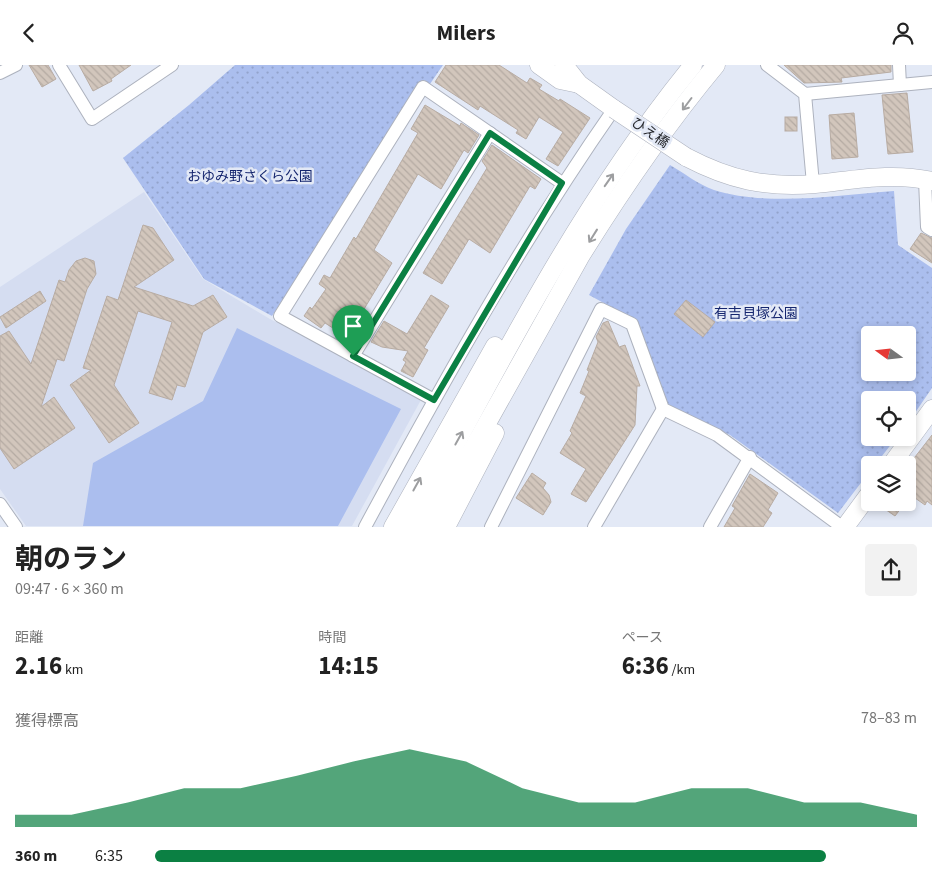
<!DOCTYPE html>
<html lang="ja">
<head>
<meta charset="utf-8">
<style>
  body { margin:0; font-family:"Source Sans 3","Noto Sans JP",sans-serif; background:#f2f2f2; color:#222; height:100vh; display:flex; flex-direction:column; font-size:19px; white-space:nowrap }
  * { box-sizing:border-box; margin:0 }
  p { font-size:16px; color:#767676 }
  .icon { flex:none; width:28px; height:28px; fill:none; stroke:currentColor; stroke-width:2; stroke-linecap:round; stroke-linejoin:round }
  .map { position:relative; height:462px; overflow:hidden }
  .sheet { display:flex; flex-direction:column; background:#fff; flex:1 }
  .sheet>* { flex:none }
  .needle { width:32px; rotate:285deg }
  .buttons { position:absolute; left:861px; top:261px; display:grid; gap:10px }
  .buttons a { display:grid; place-items:center; width:55px; height:55px; border-radius:5px; background:#fff; box-shadow:0 2px 8px #0003; font-size:25px }
  .pin { position:absolute; display:grid; place-items:center; width:42px; height:42px; color:#fff; margin:-51px -21px; border-radius:50% 50% 50% 0; rotate:-45deg; box-shadow:0 0 5px #0007 }
  .pin .icon { rotate:45deg }
  .round { display:grid; place-items:center; flex:none; width:52px; height:52px; border-radius:5px; background:#f2f2f2 }
  .overview { display:flex; align-items:center; justify-content:space-between; height:85px; padding:0 15px }
  h1 { font-size:28px; font-weight:700; line-height:38px }
  .stats { display:grid; grid-template-columns:repeat(3,1fr); gap:8px; height:85px; padding:5px 15px }
  .stats div { display:grid; align-content:center }
  .stats b { font-size:25px; font-weight:700 }
  .stats small { font-size:14px; font-weight:400 }
  .stats p { font-size:14px }
  .chart { height:140px; padding:10px 15px }
  .chart p { display:flex; justify-content:space-between }
  .chart svg { width:100%; height:90px; margin-top:5px; fill:#0b8043; opacity:.7 }
  ul { padding:0 15px; list-style:none; font-size:16px }
  li { display:grid; grid-template-columns:80px 60px 1fr; align-items:center; height:38px }
  li i { height:12px; border-radius:6px; background:#0b8043 }
  header { display:flex; justify-content:space-between; align-items:center; height:65px; padding:0 15px; background:#fff; font-size:22px; font-weight:700 }
  .map>svg:first-child { display:block }
</style>
</head>
<body>
<header><svg class="icon" aria-label="back" viewBox="0 0 24 24"><path d="M15 5l-7 7 7 7"/></svg>Milers<svg class="icon" aria-label="person" viewBox="0 0 24 24"><circle cx="12" cy="8" r="4"/><path d="M4 21q1-7 8-7t8 7"/></svg></header>
<div class="map">
<svg width="932" height="462" viewBox="0 0 932 462">
  <defs>
    <pattern id="park-dots" width="8" height="8" patternUnits="userSpaceOnUse" patternTransform="scale(1.25)"><rect width="8" height="8" fill="#abbeee"/><path d="M2 2h.1M6 6h.1" fill="none" stroke="#93a3cc" stroke-width="1.8" stroke-linecap="round"/></pattern>
    <pattern id="building-back-hatch" width="6" height="6" patternUnits="userSpaceOnUse" patternTransform="scale(1.25)"><rect width="6" height="6" fill="#d2c6bc"/><path d="M-1 5l2 2M0 0l6 6M5-1l2 2" fill="none" stroke="#b4aaa2"/></pattern>
  </defs>
  <rect width="100%" height="100%" fill="#e3e9f6"/>
  <path fill="#d5ddf1" d="M144,127L203,214L270,254L422,333L352,461H26L0,424V222Z"/>
  <path fill="#abbeee" d="M237,263L401,344L338,461H83L93,398L203,336Z"/>
  <g fill="url(#park-dots)" fill-rule="evenodd">
    <path d="M235,0H443L430,19L424,15L272,251L204,214L123,93L189,40Z"/>
    <path d="M670,100C684,108 699,120 714,125C768,142 838,130 894,126L898,180L932,203V323L908,358V335H870V372L896,373L875,400H870V406L838,448L730,370L663,338L637,256L589,230L626,164ZM870,270H908V308H870Z"/>
  </g>
  <g fill="url(#building-back-hatch)" stroke="#b8aca3">
    <path d="M29,0H48L56,14L42,22Z"/>
    <path d="M79,0H131L111,14L112,16L93,26Z"/>
    <path d="M446,0H499L527,18L530,13L542,20L539,24L559,36L560,34L590,53L558,101L546,94L563,67L539,52L526,74L516,68L518,65L480,41L478,45L435,17Z"/>
    <path d="M784,0H891V7L841,13L842,17L804,18Z"/>
    <path d="M907,28L913,87L888,89L882,30Z"/>
    <path d="M425,40L460,61L461,58L479,70L468,88L464,85L441,124L418,109L374,185L392,198L347,272L325,258L321,263L304,251L310,242L312,244L326,224L319,219L324,210L330,213L354,172L356,174L418,68L411,64Z"/>
    <path d="M854,48L858,92L832,94L829,50Z"/>
    <rect x="785" y="52" width="12" height="14"/>
    <path d="M492,80L541,114L535,124L530,121L490,188L469,174L442,219L423,208L487,103L482,96Z"/>
    <path d="M143,160L153,163L174,195L134,222L193,241L213,230L227,252L203,267L185,322L177,320L172,335L149,328L172,257L138,246L114,320L139,358L109,378L70,320L91,305L83,303L107,231L118,235Z"/>
    <path d="M921,168L932,173V198L910,184Z"/>
    <path d="M85,193L94,196L96,209L87,224L64,296L57,294L41,342L54,332L75,363L14,404L0,383V271L9,266L31,299L59,215L65,217L69,205L76,196Z"/>
    <path d="M40,226L46,236L6,263L0,252Z"/>
    <path d="M431,230L449,241L424,283L428,285L413,312L401,306L406,297L403,295L408,286L382,282L371,277L384,256L407,269Z"/>
    <path d="M686,235L715,257L703,272L674,249Z"/>
    <path d="M608,256L619,282L625,280L640,321H637L635,360L586,437L571,429L586,404L560,388L572,368L570,366L586,331L580,328L589,306L587,305L598,277L596,272L603,258Z"/>
    <path d="M932,370V440L927,436L925,440L908,428V401Z"/>
    <path d="M532,408L546,418L543,423L549,430L551,437L543,450L516,433Z"/>
    <path d="M750,409L778,428L768,445L772,448L763,462H724L735,443L732,441Z"/>
    <path d="M876,438H905L895,451Z"/>
  </g>
  <g fill="none" stroke-linecap="round" stroke-linejoin="round">
    <g stroke="#adb2be" stroke-width="14">
      <g id="street">
        <path d="M59,0L92,54L172,0"/>
        <path d="M767,0L805,29L813,119"/>
        <path d="M899,0L900,20"/>
        <path d="M0,8L16,0"/>
        <path d="M805,29L932,17"/>
        <path d="M925,115L927,162L932,165"/>
        <path d="M353,291L490,68"/>
        <path d="M434,335L280,251L423,22L562,118"/>
        <path d="M0,439L16,462"/>
        <path d="M365,462C442,319 521,177 614,44"/>
        <path d="M491,462L601,244L632,259L663,344L717,370L842,462"/>
        <path d="M594,462L663,344"/>
        <path d="M710,462L750,392"/>
      </g>
    </g>
    <g stroke="#adb2be" stroke-width="19">
      <g id="secondary">
        <path d="M539,0L560,15L579,19"/>
        <path d="M564,0L579,19L614,44"/>
        <path d="M686,92C730,115 766,123 815,119C855,115 892,107 932,116"/>
        <path d="M891,400L932,344"/>
        <path d="M393,462L495,281"/>
        <path d="M411,462C497,303 578,141 693,0"/>
        <path d="M429,462L580,192C621,126 666,60 716,0"/>
        <path d="M446,462L495,368"/>
        <path d="M845,462L870,428"/>
      </g>
    </g>
    <use href="#street" stroke="#fff" stroke-width="12"/>
    <use href="#secondary" stroke="#fff" stroke-width="18"/>
    <g stroke="#adb2be" stroke-width="19" stroke-linecap="butt">
      <path id="secondary-bridge" d="M614,44L686,92"/>
    </g>
    <use href="#secondary-bridge" stroke="#fff" stroke-width="18"/>
  </g>
  <defs><path id="oneway-shaft" d="M-6 0H5M1.5-3L5.5 0L1.5 3" fill="none" stroke-width="1.6" stroke-linecap="round" stroke-linejoin="round" transform="scale(1.25)"/></defs>
  <g stroke="#9d9ea0">
    <use href="#oneway-shaft" transform="translate(687 39) rotate(127)"/>
    <use href="#oneway-shaft" transform="translate(609 115) rotate(-55)"/>
    <use href="#oneway-shaft" transform="translate(593 171) rotate(122)"/>
    <use href="#oneway-shaft" transform="translate(459 373) rotate(-61)"/>
    <use href="#oneway-shaft" transform="translate(417 419) rotate(-61)"/>
  </g>
  <g fill="none" stroke-linecap="round" stroke-linejoin="round">
    <g stroke="#fff" stroke-width="10">
      <path id="route" d="M490,68L562,118L434,335L353,291Z"/>
    </g>
    <use href="#route" stroke="#0b8043" stroke-width="6"/>
  </g>
  <g text-anchor="middle" dominant-baseline="central" stroke-width="5" stroke-linejoin="round" paint-order="stroke">
    <g font-size="14" fill="#26282d" stroke="#e3e9f6">
      <text transform="translate(650 68) rotate(34)">ひえ橋</text>
    </g>
    <g font-size="14" fill="#15266f" stroke="#e3e9f6">
      <text x="250" y="112">おゆみ野さくら公園</text>
      <text x="756" y="249">有吉貝塚公園</text>
    </g>
  </g>
</svg>
<div class="buttons">
<a><svg class="needle" viewBox="-14 -14 28 28"><path d="M0-13l5 13h-10z" fill="#e53935"/><path d="M0 13l5-13h-10z" fill="#767676"/></svg></a>
<a><svg class="icon" aria-label="locate" viewBox="0 0 24 24"><circle cx="12" cy="12" r="6"/><path d="M12 2v4M12 18v4M2 12h4M18 12h4"/></svg></a>
<a><svg class="icon" aria-label="layers" viewBox="0 0 24 24"><path d="M12 4l9 5-9 5-9-5zM3 14l9 5 9-5"/></svg></a>
</div>
<div class="pin" style="left:353px;top:291px;background:#1e9e55"><svg class="icon" aria-label="arrive" viewBox="0 0 24 24"><path d="M6 21V4h12l-3 4 3 4H6"/></svg></div>
</div>
<section class="sheet">
<div class="overview"><div><h1>朝のラン</h1><p>09:47 · 6 × 360 m</p></div><a class="round"><svg class="icon" aria-label="share" viewBox="0 0 24 24"><path d="M12 15V3M7 8l5-5 5 5M5 13v7h14v-7"/></svg></a></div>
<div class="stats">
<div><p>距離</p><b>2.16<small> km</small></b></div>
<div><p>時間</p><b>14:15</b></div>
<div><p>ペース</p><b>6:36<small> /km</small></b></div>
</div>
<div class="chart"><p><span>獲得標高</span>78–83 m</p>
<svg viewBox="0 0 160 44" preserveAspectRatio="none"><path d="M0 44V38L10 38L20 32L30 25L40 25L50 19L60 12L70 6L80 12L90 25L100 32L110 32L120 25L130 25L140 32L150 32L160 38V44z"/></svg>
</div>
<ul>
<li><b>360 m</b>6:35<i style="width:88%"></i></li>
</ul>
</section>
</body>
</html>
